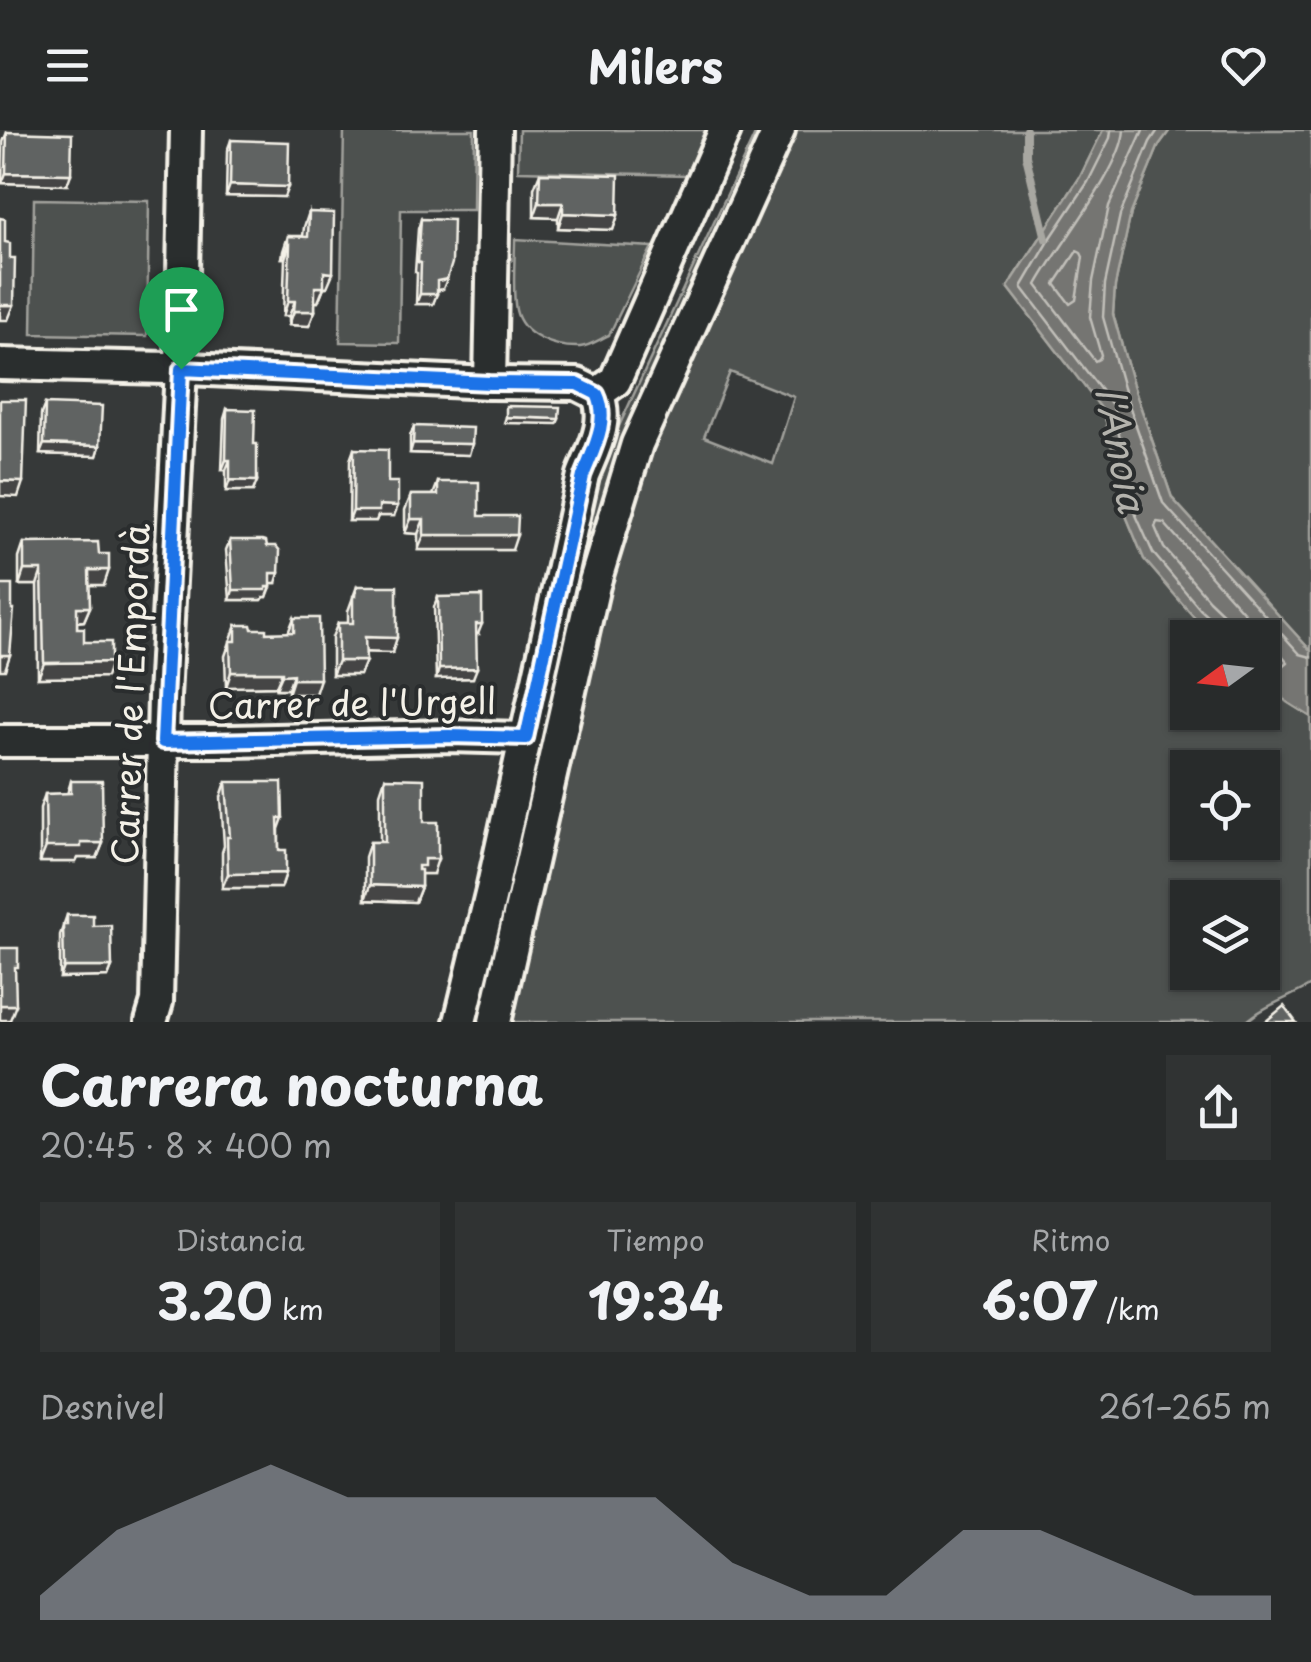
<!DOCTYPE html>
<html lang="es">
<head>
<meta charset="utf-8">
<style>
  body { margin:0; font-family:"Playpen Sans",sans-serif; background:#303333; color:#f1f3f6; height:100vh; display:flex; flex-direction:column; font-size:38px; white-space:nowrap }
  * { box-sizing:border-box; margin:0 }
  p { font-size:32px; color:#a5a7a9 }
  .icon { flex:none; width:55px; height:55px; fill:none; stroke:currentColor; stroke-width:2; stroke-linecap:round; stroke-linejoin:round }
  .map { position:relative; height:892px; overflow:hidden }
  .sheet { display:flex; flex-direction:column; background:#282b2b; flex:1 }
  .sheet>* { flex:none }
  .needle { width:65px; rotate:255deg }
  .buttons { position:absolute; left:1170px; top:490px; display:grid; gap:20px }
  .buttons a { display:grid; place-items:center; width:110px; height:110px; border-radius:0px; background:#282b2b; box-shadow:0 2px 8px #0004,0 0 0 2px #444747; font-size:50px }
  .pin { position:absolute; display:grid; place-items:center; width:85px; height:85px; color:#fff; margin:-102px -42px; border-radius:50% 50% 50% 0; rotate:-45deg; box-shadow:0 0 10px #0007 }
  .pin .icon { rotate:45deg }
  .round { display:grid; place-items:center; flex:none; width:105px; height:105px; border-radius:0px; background:#303333 }
  .overview { display:flex; align-items:center; justify-content:space-between; height:170px; padding:0 40px }
  h1 { font-size:55px; font-weight:700; line-height:75px }
  .figures { display:grid; grid-template-columns:repeat(3,1fr); gap:15px; height:170px; padding:10px 40px }
  .figures div { display:grid; align-content:center; border-radius:0px; background:#303333; text-align:center }
  .figures b { font-size:50px; font-weight:700 }
  .figures small { font-size:28px; font-weight:400 }
  .figures p { font-size:28px }
  .chart { height:280px; padding:20px 40px }
  .chart p { display:flex; justify-content:space-between }
  .chart svg { width:100%; height:180px; margin-top:10px; fill:#8c9099; opacity:.7 }
  header { display:flex; justify-content:space-between; align-items:center; height:130px; padding:0 40px; background:#282b2b; font-size:45px; font-weight:700 }
  .map>svg:first-child { display:block }
</style>
</head>
<body>
<header><svg class="icon" aria-label="menu" viewBox="0 0 24 24"><path d="M4 6h16M4 12h16M4 18h16"/></svg>Milers<svg class="icon" aria-label="heart" viewBox="0 0 24 24"><path d="M12 20l-8-8c-3-5 5-10 8-4 3-6 11-1 8 4z"/></svg></header>
<div class="map">
<svg width="1311" height="892" viewBox="0 0 1311 892">
  <rect width="100%" height="100%" fill="#363939"/>
  <filter id="ink" filterUnits="userSpaceOnUse"><feTurbulence type="fractalNoise" baseFrequency=".01" numOctaves="2"/><feDisplacementMap in="SourceGraphic" scale="20" xChannelSelector="R" yChannelSelector="G"/><feConvolveMatrix kernelMatrix="1 2 1 2 8 2 1 2 1" color-interpolation-filters="sRGB"/></filter>
  <g filter="url(#ink)">
    <g fill="#4e514f" stroke="#a1a19c" stroke-width="2.5" fill-rule="evenodd">
      <path d="M344,0H474L473,80H401L399,213L340,212Z"/>
      <path d="M519,0H705L686,45L518,41Z"/>
      <path d="M757,0H1103L1080,47L1008,157L1104,282L1127,388L1144,429L1193,486L1216,507L1188,508V582H1262L1263,550L1287,572L1311,587V855C1290,868 1264,875 1246,892H479L600,337ZM730,242L794,267L773,334L704,307ZM1188,638H1262V712H1188ZM1188,768H1262V842H1188Z"/>
      <path d="M1170,0H1311V521L1172,368L1133,255L1113,184L1115,156L1131,83L1159,15Z"/>
      <path d="M34,69L149,71L147,206L32,204Z"/>
      <path d="M515,109L652,117L609,205C600,209 590,216 580,217C556,218 522,207 516,180C512,162 515,129 515,109Z"/>
    </g>
    <path fill="#757572" stroke="#a8a7a1" stroke-width="2.5" d="M1103,0H1170L1159,15L1131,83L1115,156L1113,184L1133,255L1172,368L1311,521V587L1287,572L1263,550L1262,508L1216,507L1193,486L1144,429L1127,388L1104,282L1008,157L1080,47Z"/>
    <g fill="none" stroke-linecap="round" stroke-linejoin="round">
      <g stroke="#c1bfb9" stroke-width="2.5">
        <path d="M1111,0L1110,8L1088,52L1052,106L1022,157L1113,276L1136,385L1153,423L1200,479L1220,497L1222,508"/>
        <path d="M1124,0C1121,40 1058,116 1037,155L1095,231L1099,229L1101,225L1090,187L1093,151L1109,76L1143,0"/>
        <path d="M1158,0L1150,12L1120,85L1105,154L1103,187L1123,258L1163,373L1300,524L1311,527"/>
        <path d="M1077,121L1081,123L1083,127L1076,170L1070,174L1055,154Z"/>
        <path d="M1235,508L1231,491L1209,470L1164,418L1155,397L1157,392L1164,393L1288,532L1283,536L1273,531L1262,530"/>
      </g>
      <path stroke="#a8a7a1" stroke-width="8" d="M1026,0V26L1046,109"/>
      <g stroke="#f4f1e8" stroke-width="38">
        <g id="minor">
          <path d="M0,234L167,238L490,253L577,254L597,264"/>
          <path d="M490,253L495,0"/>
          <path d="M597,264L615,251L725,0"/>
          <path d="M0,611H232L449,606L525,608"/>
          <path d="M151,892L157,872L164,567L181,239L186,0"/>
          <path d="M460,892L492,760L583,345C593,320 610,291 597,264"/>
          <path d="M495,892L594,455L637,314L779,0"/>
        </g>
      </g>
      <use href="#minor" stroke="#2a2d2e" stroke-width="30"/>
    </g>
    <g fill="#535554" stroke="#f4f1e8" stroke-width="2.5">
      <path d="M7,2L67,55L2,53L3,12Z"/>
      <path d="M231,10L284,67L226,66L227,21Z"/>
      <path d="M540,43L618,85L613,100L558,98V88L534,87V58Z"/>
      <path d="M309,82L327,157H324L318,172H315V181L309,196L289,195V186H283L285,128H282L283,121L288,106H303L304,97Z"/>
      <path d="M421,89L443,159L437,161L433,174H416L417,143L415,142L418,99Z"/>
      <path d="M45,274L100,316L97,326L40,324L41,284Z"/>
      <path d="M227,279L254,314L257,351L253,361H226V340H222L224,289Z"/>
      <path d="M414,296L469,325L410,323V306Z"/>
      <path d="M354,319L388,352L394,386H378L376,391H349L350,330Z"/>
      <path d="M438,352L479,386L512,420H418V404L405,403V380L411,365H433Z"/>
      <path d="M230,410L267,416L276,453H271L267,467H264L262,470H230L226,420Z"/>
      <path d="M24,413L99,424L104,455H89L90,477L84,491L77,492V498L84,512L111,532L106,547L38,548L37,455H19V428Z"/>
      <path d="M357,456L392,523L366,522L360,545H332V507L338,493H348V481Z"/>
      <path d="M438,467L478,504H476L473,548L436,549L434,477Z"/>
      <path d="M294,488L315,564H288V559H276V556L226,557L225,526L236,495L266,503H288Z"/>
      <path d="M385,648L424,692L433,744H421V757L415,772L365,770V727L370,712H380V663Z"/>
      <path d="M71,651L103,713L97,728H78L76,732H40V678L45,664H67Z"/>
      <path d="M226,652L283,688L279,699V720L286,743L281,758H222V722L224,716L221,667Z"/>
      <path d="M67,785L93,796L112,837L108,847L60,848V805Z"/>
    </g>
    <g fill="#444545" stroke="#f4f1e8" stroke-width="2.5">
      <path d="M6,43L71,44L67,55L2,53Z"/>
      <path d="M230,55L288,57L284,67L226,66Z"/>
      <path d="M539,73H563L558,88L534,87Z"/>
      <path d="M563,83L618,85L613,100L558,98Z"/>
      <path d="M288,114H290L285,128H282Z"/>
      <path d="M324,142L333,143L327,157H318Z"/>
      <path d="M447,149L443,159L433,161L437,151Z"/>
      <path d="M315,157H324L318,172H310Z"/>
      <path d="M420,164H437L433,174H416Z"/>
      <path d="M288,171H295L289,186H283Z"/>
      <path d="M0,175H14L8,190H0Z"/>
      <path d="M294,181H315L309,196L289,195Z"/>
      <path d="M506,287L559,289L557,294L504,293Z"/>
      <path d="M413,313L472,314L469,325L410,323Z"/>
      <path d="M44,314L100,316L97,326L40,324Z"/>
      <path d="M226,330H230L226,340H222Z"/>
      <path d="M230,350L257,351L253,361H226Z"/>
      <path d="M0,351L23,352L18,367L0,366Z"/>
      <path d="M379,375L398,376L394,386H378L376,391H349L353,381Z"/>
      <path d="M411,389H424L418,404L405,403Z"/>
      <path d="M424,405H517L512,420H418Z"/>
      <path d="M24,440H42L37,455H19Z"/>
      <path d="M89,440H109L104,455H84Z"/>
      <path d="M271,443H279L276,453H267Z"/>
      <path d="M271,457L267,467H264L262,470H230L233,460Z"/>
      <path d="M77,477H90L84,491L71,492Z"/>
      <path d="M476,494H482L478,504H472Z"/>
      <path d="M365,507L397,508L392,523L360,522Z"/>
      <path d="M0,525H10L5,540H0Z"/>
      <path d="M338,531H366L360,545H332Z"/>
      <path d="M111,532L106,547L38,548L44,533Z"/>
      <path d="M477,538L473,548L436,549L439,539Z"/>
      <path d="M231,542H282L276,556L226,557Z"/>
      <path d="M293,544L288,559H276L282,545Z"/>
      <path d="M293,549H320L315,564H288Z"/>
      <path d="M81,713H103L97,728H78L76,732H40L46,717Z"/>
      <path d="M424,729H438L433,744H421L419,751L418,736Z"/>
      <path d="M286,743L281,758H222L228,744Z"/>
      <path d="M370,755L421,757L415,772L365,770Z"/>
      <path d="M64,837H112L108,847L60,848Z"/>
      <path d="M0,875H16L10,890H0Z"/>
    </g>
    <g fill="#616362" stroke="#f4f1e8" stroke-width="2.5">
      <path d="M7,2L72,4L71,44L6,43Z"/>
      <path d="M231,10L289,12L288,57L230,55Z"/>
      <path d="M540,43L619,45L618,85L563,83V73H539Z"/>
      <path d="M309,82L334,83L333,143L324,142V157H315V181H294L295,171H288L290,114H288V106L308,107Z"/>
      <path d="M0,88L5,89V112L10,113V128H15L14,175H0Z"/>
      <path d="M421,89L453,90L452,133L447,149L437,151V164H420L421,133L418,132Z"/>
      <path d="M0,270H26L23,352L0,351Z"/>
      <path d="M45,274L102,276L100,316L44,314Z"/>
      <path d="M506,276L560,277L559,289L506,287Z"/>
      <path d="M227,279L255,280L254,314H257V351L230,350V330H226Z"/>
      <path d="M414,296L473,298L472,314L413,313Z"/>
      <path d="M354,319L388,320V352H398V376L379,375V381H353Z"/>
      <path d="M438,352H479V386H518L517,405H424V389H411V365H438Z"/>
      <path d="M230,410H263L266,411L267,416H276L280,421L279,443H271V457H266V460H233Z"/>
      <path d="M98,412L99,424H109V440H89L90,477H77V498H84V512H111V532L44,533L42,440H24V413Z"/>
      <path d="M0,455H12V479H14L10,525H0Z"/>
      <path d="M357,456H397V508L365,507L366,531H338V493H353V466H356Z"/>
      <path d="M482,466V494H476L477,538L439,539L438,467Z"/>
      <path d="M294,488H319L320,549H293V544L282,545V542H231L230,511H236V495H251L252,499H266V503L294,502Z"/>
      <path d="M385,648L424,649V692H438V729H424V736H418V740H421V757L370,755V712H385Z"/>
      <path d="M71,651H102L103,713H81V717H46L45,664L71,663Z"/>
      <path d="M226,652H282L283,688H278L279,720H286V743L228,744L227,707H230Z"/>
      <path d="M67,785H93V796L111,795L112,837H64L63,795H67Z"/>
      <path d="M0,818H18V837H15L16,875H0Z"/>
      <path d="M1284,876L1296,892H1265Z"/>
    </g>
  </g>
  <g fill="none" stroke-linecap="round" stroke-linejoin="round" filter="url(#ink)">
    <g stroke="#fff" stroke-width="20">
      <path id="route" d="M181,239L490,253L577,254L597,264C610,291 593,320 583,346L526,608L449,606L163,612Z"/>
    </g>
    <use href="#route" stroke="#1a73e8" stroke-width="12"/>
  </g>
  <g text-anchor="middle" dominant-baseline="central" stroke-width="8" stroke-linejoin="round" paint-order="stroke">
    <g font-size="35" fill="#f4f1e8" stroke="#2a2d2e">
      <text transform="translate(129 564) rotate(-88)">Carrer de l'Empordà</text>
      <text transform="translate(352 572) rotate(-1)">Carrer de l'Urgell</text>
    </g>
    <g font-size="38" font-style="italic" fill="#b4b3ad" stroke="#2a2d2e">
      <text transform="translate(1122 319) rotate(79)">l'Anoia</text>
    </g>
  </g>
</svg>
<div class="buttons">
<a><svg class="needle" viewBox="-14 -14 28 28"><path d="M0-13l5 13h-10z" fill="#e53935"/><path d="M0 13l5-13h-10z" fill="#a5a7a9"/></svg></a>
<a><svg class="icon" aria-label="locate" viewBox="0 0 24 24"><circle cx="12" cy="12" r="6"/><path d="M12 2v4M12 18v4M2 12h4M18 12h4"/></svg></a>
<a><svg class="icon" aria-label="layers" viewBox="0 0 24 24"><path d="M12 4l9 5-9 5-9-5zM3 14l9 5 9-5"/></svg></a>
</div>
<div class="pin" style="left:181px;top:239px;background:#1e9e55"><svg class="icon" aria-label="arrive" viewBox="0 0 24 24"><path d="M6 21V4h12l-3 4 3 4H6"/></svg></div>
</div>
<section class="sheet">
<div class="overview"><div><h1>Carrera nocturna</h1><p>20:45 · 8 × 400 m</p></div><a class="round"><svg class="icon" aria-label="share" viewBox="0 0 24 24"><path d="M12 15V3M7 8l5-5 5 5M5 13v7h14v-7"/></svg></a></div>
<div class="figures">
<div><p>Distancia</p><b>3.20<small> km</small></b></div>
<div><p>Tiempo</p><b>19:34</b></div>
<div><p>Ritmo</p><b>6:07<small> /km</small></b></div>
</div>
<div class="chart"><p><span>Desnivel</span>261–265 m</p>
<svg viewBox="0 0 160 44" preserveAspectRatio="none"><path d="M0 44V38L10 22L20 14L30 6L40 14L50 14L60 14L70 14L80 14L90 30L100 38L110 38L120 22L130 22L140 30L150 38L160 38V44z"/></svg>
</div>
</section>
</body>
</html>
